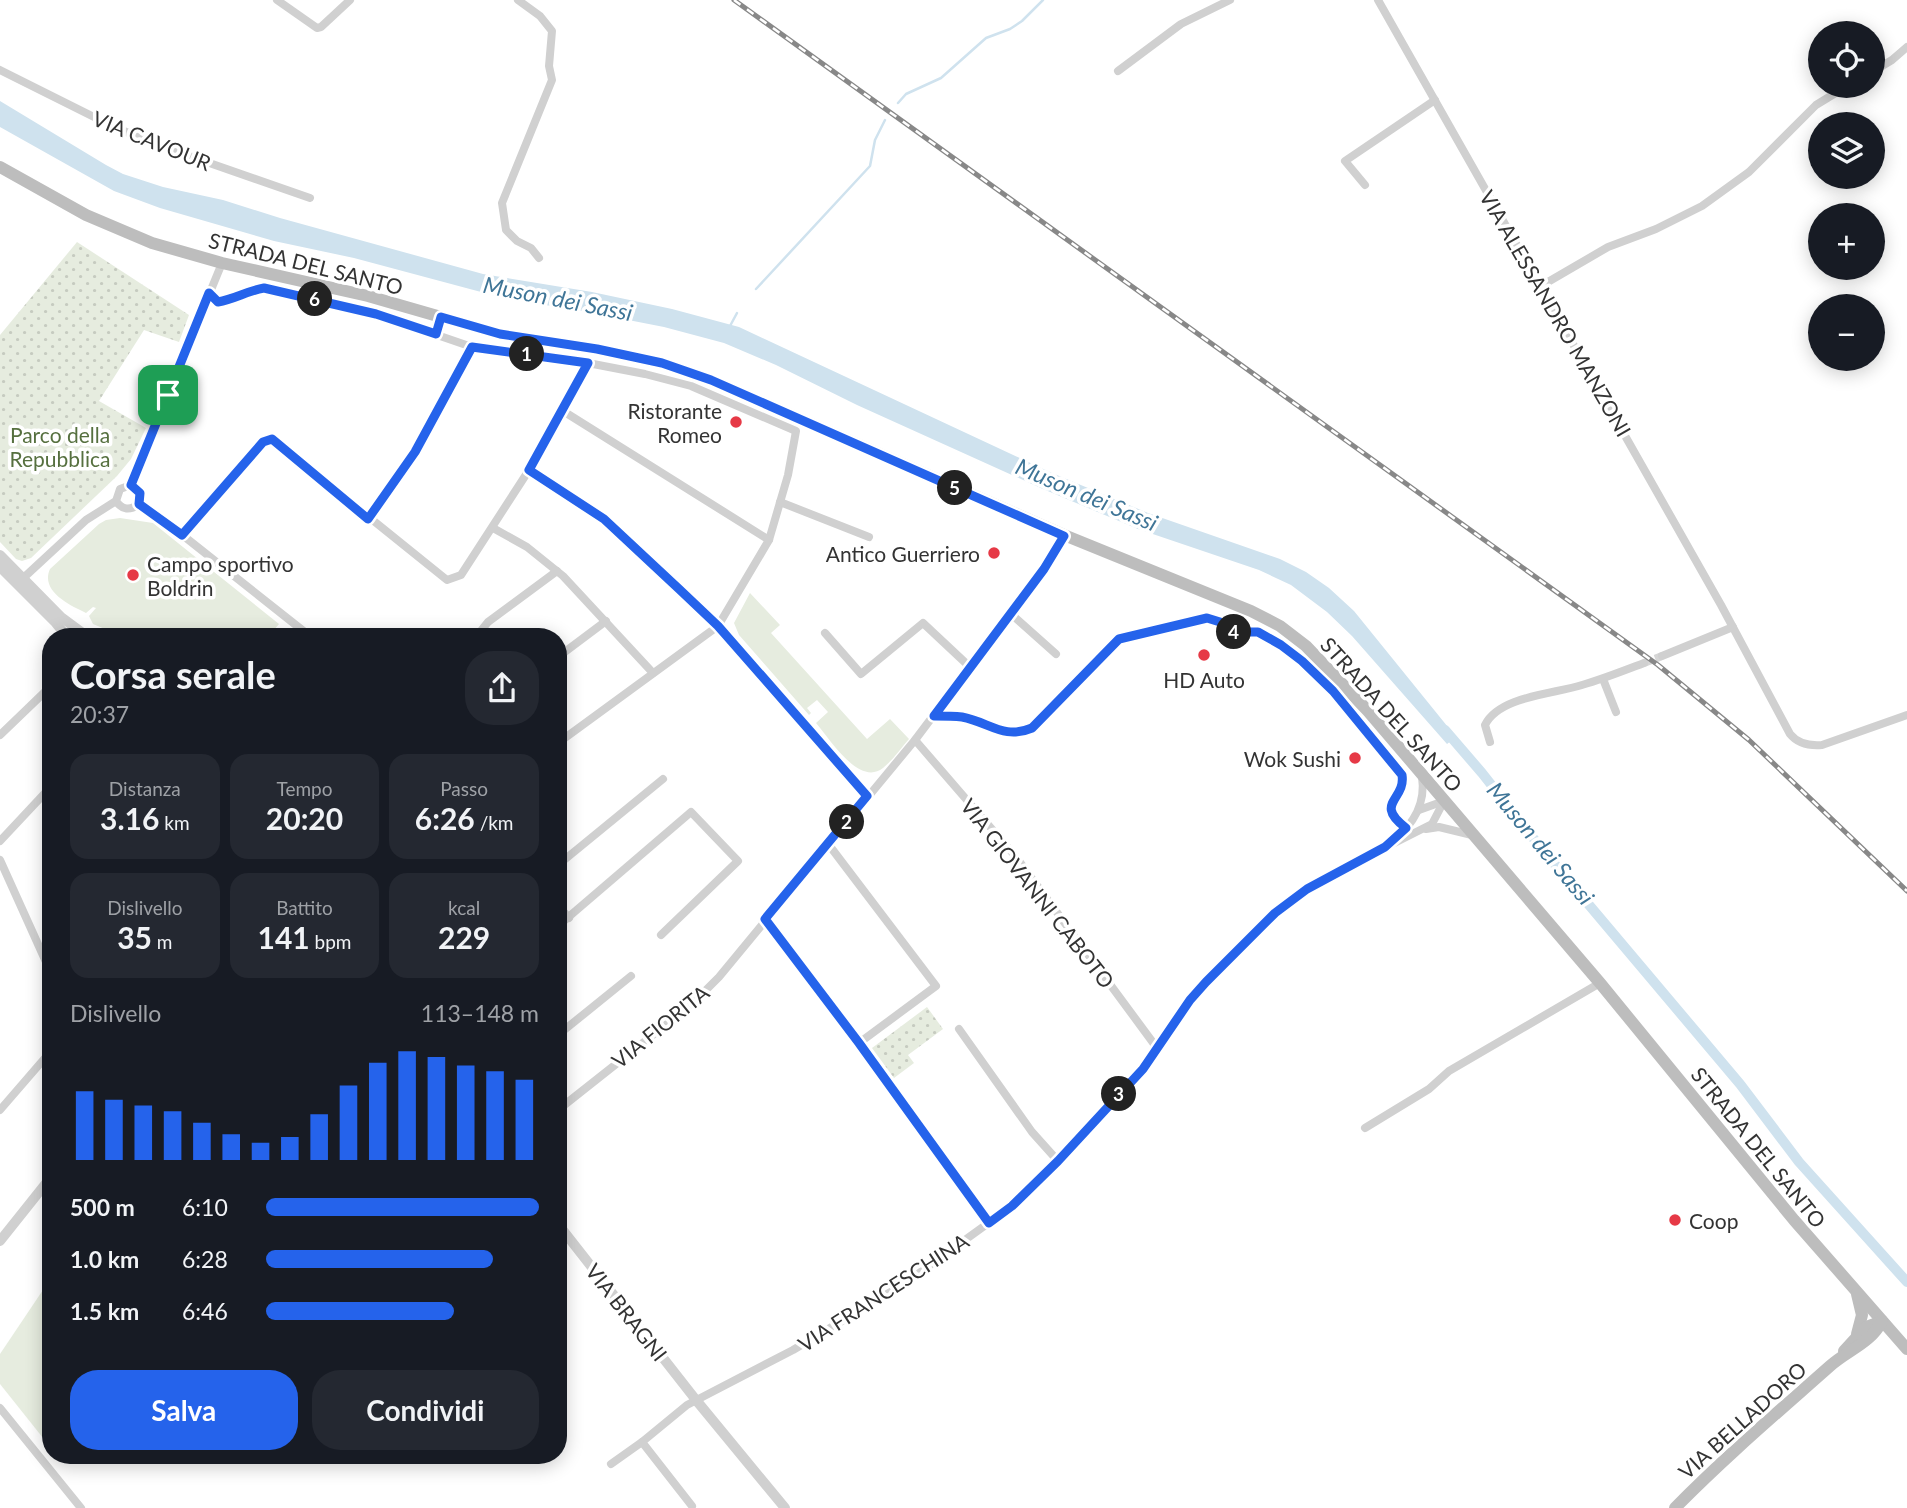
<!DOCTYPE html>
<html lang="it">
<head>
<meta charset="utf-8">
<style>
  body { margin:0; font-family:Lato,sans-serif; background:#242831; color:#f1f3f6; height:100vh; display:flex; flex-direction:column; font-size:26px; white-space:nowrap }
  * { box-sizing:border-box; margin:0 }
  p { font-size:23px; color:#9ea1a6 }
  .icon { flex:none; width:38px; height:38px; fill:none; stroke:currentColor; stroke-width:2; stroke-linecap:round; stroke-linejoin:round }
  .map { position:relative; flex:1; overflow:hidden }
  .panel { position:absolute; left:42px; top:628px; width:525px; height:836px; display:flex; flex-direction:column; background:#171b24; border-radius:28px; box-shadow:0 4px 18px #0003 }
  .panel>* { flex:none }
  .controls { position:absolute; left:1808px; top:21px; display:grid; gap:14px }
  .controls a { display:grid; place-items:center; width:77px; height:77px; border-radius:50%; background:#171b24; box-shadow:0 4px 18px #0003; font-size:35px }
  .pin { position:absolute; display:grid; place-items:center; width:60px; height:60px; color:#fff; margin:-30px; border-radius:14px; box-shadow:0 4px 10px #0006 }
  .km { position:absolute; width:35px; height:35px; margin:-18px; border-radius:50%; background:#222; color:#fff; font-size:19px; line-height:35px; text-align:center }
  .round { display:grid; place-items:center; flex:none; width:74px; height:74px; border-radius:28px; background:#242831 }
  .overview { display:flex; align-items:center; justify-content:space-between; height:119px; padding:0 28px }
  h1 { font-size:38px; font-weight:700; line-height:52px }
  .stats { display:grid; grid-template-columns:repeat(3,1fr); gap:10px; height:119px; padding:7px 28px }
  .stats div { display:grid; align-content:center; border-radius:18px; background:#242831; text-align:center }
  .stats b { font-size:30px; font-weight:700 }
  .stats small { font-size:19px; font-weight:400 }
  .stats p { font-size:19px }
  .chart { height:196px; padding:14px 28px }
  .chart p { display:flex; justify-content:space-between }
  .chart svg { width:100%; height:126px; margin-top:7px; stroke:#2563eb; stroke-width:6 }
  .primary-button { display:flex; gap:14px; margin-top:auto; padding:14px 28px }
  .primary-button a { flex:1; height:80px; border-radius:28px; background:#2563eb; color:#fff; font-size:28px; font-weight:700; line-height:80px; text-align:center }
  .primary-button a+a { background:#242831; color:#f1f3f6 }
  ul { padding:0 28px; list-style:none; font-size:23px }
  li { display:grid; grid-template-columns:112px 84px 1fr; align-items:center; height:52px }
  li i { height:18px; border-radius:9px; background:#2563eb }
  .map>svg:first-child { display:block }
</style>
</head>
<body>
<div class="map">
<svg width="1907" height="1508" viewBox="0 0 1907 1508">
  <defs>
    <pattern id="park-dots" width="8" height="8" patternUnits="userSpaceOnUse" patternTransform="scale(1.75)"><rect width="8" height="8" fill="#e6ecdf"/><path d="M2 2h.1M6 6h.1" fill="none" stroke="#c6cbc0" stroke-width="1.8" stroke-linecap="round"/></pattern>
  </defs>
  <rect width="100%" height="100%" fill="#fff"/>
  <g fill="url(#park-dots)">
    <path d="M77,242L189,315L179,342L144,330L99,401L146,428L131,459L117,476L31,558L22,561L16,559L0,542V335Z"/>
    <path d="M927,1007L943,1029L908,1055L914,1063L894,1078L872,1048Z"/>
  </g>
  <g fill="#e6ecdf">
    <path d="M120,518L153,523L279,624L268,637H112L105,629L93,624L89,616L96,608L93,607L86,613C69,605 40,591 50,569L99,524L106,520Z"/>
    <path d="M750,593L780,625L771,633L867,739L890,719L909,739C901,748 893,760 883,768C859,787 830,739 816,723L828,712L817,700L807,708L811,713L809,715L739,635L734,623Z"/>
    <path d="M51,1278V1448L0,1384V1354Z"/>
  </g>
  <path fill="#cfe2ee" d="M0,101L106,165L123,174L163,187L223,200L280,218L483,274L592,292L672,309L739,327L1052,473L1148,513L1280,559L1306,572L1329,588L1354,611L1456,737L1447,744L1352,636L1327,612L1291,585L1259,570L1138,529L1043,489L857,405L776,365L724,343L664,327L567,308L515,301L354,258L274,241L160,208L114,191L0,127Z"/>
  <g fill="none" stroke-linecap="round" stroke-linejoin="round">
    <g stroke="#cfe2ee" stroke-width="2.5">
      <path d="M898,103L906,94L941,78L986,38L1010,29L1022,21L1043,0"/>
      <path d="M756,289L870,166L875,140L885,120"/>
      <path d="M730,326L737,313"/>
    </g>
    <path stroke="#cfe2ee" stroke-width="10" d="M1445,730L1482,773L1541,848L1740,1084L1799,1162L1907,1282"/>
    <path stroke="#d6d6d6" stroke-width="8" stroke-dasharray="8 4" stroke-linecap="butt" d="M1644,663L1662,656"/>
    <g stroke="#d0d0d0" stroke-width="8">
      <path d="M277,0L317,28L321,27L350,0"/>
      <path d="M518,0L540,16L552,31L549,66L552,80L502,203L506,230L517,241L531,248L539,258"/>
      <path d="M1378,0L1721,605L1790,734C1798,744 1809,746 1822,745L1907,715"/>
      <path d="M0,70L112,126L155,144L310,198"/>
      <path d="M1118,71L1181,24L1230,0"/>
      <path d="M1872,72L1892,60L1907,47"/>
      <path d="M1365,185L1345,161L1435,100"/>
      <path d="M1541,286L1608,247L1656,229L1702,206L1749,172L1816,105L1847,86"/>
      <path d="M209,293L218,302L231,300L244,292L264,288L321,300L376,314L472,347L588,363L645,374L691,386L796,431L788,475L769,540L718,626L558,743"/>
      <path d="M563,411L769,540"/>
      <path d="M529,470L604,518L641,552L718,626L867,796"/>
      <path d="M131,485L222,263"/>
      <path d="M780,502L869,537"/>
      <path d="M139,504L171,526L311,637"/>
      <path d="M368,518L415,452L472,347"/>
      <path d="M493,528L527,547L563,576L653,673"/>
      <path d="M182,535L263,441L272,439L447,580L461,575L529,470L588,363"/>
      <path d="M19,582L86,520L116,501L120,489L131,485L140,493L139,504C130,511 122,510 116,501"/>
      <path d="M1011,614L1056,654"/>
      <path d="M825,633L861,674L923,623L971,668"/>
      <path d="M476,637L488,622L557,571"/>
      <path d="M1662,656L1733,627"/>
      <path d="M558,657L606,621"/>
      <path d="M1603,679L1616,712"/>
      <path d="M934,716C943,716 953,715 962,717C989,722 1004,740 1032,728L1119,639L1207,618L1220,622L1234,632H1258L1281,644L1302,661L1333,691L1402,775C1406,800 1373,803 1406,828"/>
      <path d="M0,735L51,686"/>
      <path d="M915,740L1016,857L1157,1048"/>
      <path d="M1490,742L1485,725C1499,696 1554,694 1582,685C1603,679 1623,671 1644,663"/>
      <path d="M1419,810L1444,801"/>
      <path d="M1426,829L1439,827L1472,835"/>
      <path d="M0,841L45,793L51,794"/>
      <path d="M1393,841C1413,825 1426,803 1422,777"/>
      <path d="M829,845L936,986L859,1043"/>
      <path d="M0,860L51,973"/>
      <path d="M558,865L663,779"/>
      <path d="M558,905L569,918"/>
      <path d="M765,919L859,1043L989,1223"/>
      <path d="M558,926L691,812L738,861L661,935"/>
      <path d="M959,1029L1032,1132L1058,1161"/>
      <path d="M558,1035L631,976"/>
      <path d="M0,1110L51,1051"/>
      <path d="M558,1110L692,1004L719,977L915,740L1044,569L1064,535"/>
      <path d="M1365,1128L1429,1089L1449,1071L1600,983"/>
      <path d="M0,1408L81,1508"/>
      <path d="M611,1464L642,1442"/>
      <path d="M692,1506L642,1442L687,1405L793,1350L904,1284L1012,1206L1034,1186L1143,1069L1190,1001L1275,913L1323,879L1432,824L1444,801"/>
    </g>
    <g stroke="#d0d0d0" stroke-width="10">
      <path d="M0,555L61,617L88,637"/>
      <path d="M0,567L55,622L67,637"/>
      <path d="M558,1224L696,1400L785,1508"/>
      <path d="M0,1241L51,1177"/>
    </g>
    <g stroke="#bdbdbd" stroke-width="12">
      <path d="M0,167L86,215L152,243L222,263L368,296L500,334L597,349L662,363L711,380L1064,535L1251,611L1280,626L1306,646L1368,711L1600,983L1794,1220L1907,1349"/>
      <path d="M1857,1294L1862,1315L1857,1334"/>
      <path d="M1844,1351L1866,1327L1882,1321"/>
      <path d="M1675,1508C1724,1458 1777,1413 1830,1366C1848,1350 1871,1343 1882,1321"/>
    </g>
    <g stroke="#888" stroke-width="5">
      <path id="rail" d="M734,0L1658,665L1749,740L1907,891"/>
    </g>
    <use href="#rail" stroke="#fff" stroke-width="2.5" stroke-dasharray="8" stroke-linecap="butt"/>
  </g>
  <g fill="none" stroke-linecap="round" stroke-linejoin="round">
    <g stroke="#fff" stroke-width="14">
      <path id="route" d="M264,288L376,314L436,334L441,317L500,334L597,349L662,363L711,380L1064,536L1044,569L934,716C943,716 953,716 962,717C989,722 1004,740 1032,728L1119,639L1207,618L1220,622L1234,632H1258L1281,645L1302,661L1333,691L1402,775C1406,800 1373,803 1406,828L1385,847L1307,889L1275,913L1206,982L1190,1000L1143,1069L1058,1161L1012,1206L989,1223L859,1043L765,919L867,796L718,626L679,589L604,519L529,470L588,363L472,347L415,452L368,519L272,439L263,442L182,535L139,504L140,493L131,485L209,293L218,302C235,299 247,291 264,288Z"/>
    </g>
    <use href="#route" stroke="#2563eb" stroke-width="9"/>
  </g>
  <g fill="#e63946" stroke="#fff" stroke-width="2.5">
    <circle cx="736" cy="422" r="7"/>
    <circle cx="994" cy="553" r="7"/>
    <circle cx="133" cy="575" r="7"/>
    <circle cx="1204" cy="655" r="7"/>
    <circle cx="1355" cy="758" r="7"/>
    <circle cx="1675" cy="1220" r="7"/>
  </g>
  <g text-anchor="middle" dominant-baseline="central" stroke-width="7" stroke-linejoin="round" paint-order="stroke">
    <g font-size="21" fill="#333" stroke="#fff">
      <text transform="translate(152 140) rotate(22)">VIA CAVOUR</text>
      <text transform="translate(306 263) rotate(14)">STRADA DEL SANTO</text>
      <text transform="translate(1556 313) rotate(60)">VIA ALESSANDRO MANZONI</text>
      <text transform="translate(1392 714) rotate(48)">STRADA DEL SANTO</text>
      <text transform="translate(1038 893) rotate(52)">VIA GIOVANNI CABOTO</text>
      <text transform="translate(660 1026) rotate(-39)">VIA FIORITA</text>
      <text transform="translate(1759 1147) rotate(51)">STRADA DEL SANTO</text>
      <text transform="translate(883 1292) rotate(-33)">VIA FRANCESCHINA</text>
      <text transform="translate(627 1312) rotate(52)">VIA BRAGNI</text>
      <text transform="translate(1742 1420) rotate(-42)">VIA BELLADORO</text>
    </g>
    <g font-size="21" fill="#333" stroke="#fff" text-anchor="end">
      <text x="722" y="410">Ristorante<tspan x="722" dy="24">Romeo</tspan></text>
      <text x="980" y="553">Antico Guerriero</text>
      <text x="147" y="563" text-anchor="start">Campo sportivo<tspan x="147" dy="24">Boldrin</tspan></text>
      <text x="1204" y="679" text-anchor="middle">HD Auto</text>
      <text x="1341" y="758">Wok Sushi</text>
      <text x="1689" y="1220" text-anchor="start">Coop</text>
    </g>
    <g font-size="21" fill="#56703f" stroke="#fff">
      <text x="60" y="434">Parco della<tspan x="60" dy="24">Repubblica</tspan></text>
    </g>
    <g font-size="23" font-style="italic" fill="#3f7597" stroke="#fff">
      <text transform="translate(558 298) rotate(11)">Muson dei Sassi</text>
      <text transform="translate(1087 494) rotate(23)">Muson dei Sassi</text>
      <text transform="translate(1541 843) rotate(50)">Muson dei Sassi</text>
    </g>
  </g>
</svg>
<div class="controls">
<a><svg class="icon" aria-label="locate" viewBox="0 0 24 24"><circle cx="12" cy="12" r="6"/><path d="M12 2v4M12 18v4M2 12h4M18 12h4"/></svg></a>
<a><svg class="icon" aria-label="layers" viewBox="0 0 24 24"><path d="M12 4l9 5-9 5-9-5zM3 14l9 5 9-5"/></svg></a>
<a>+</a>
<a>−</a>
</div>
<div class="pin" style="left:168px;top:395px;background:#1e9e55"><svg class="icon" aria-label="arrive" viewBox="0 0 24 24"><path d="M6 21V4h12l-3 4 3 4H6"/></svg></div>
<b class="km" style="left:527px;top:354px">1</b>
<b class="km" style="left:847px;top:822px">2</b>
<b class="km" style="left:1119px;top:1094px">3</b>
<b class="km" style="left:1234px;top:632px">4</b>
<b class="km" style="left:955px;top:488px">5</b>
<b class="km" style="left:315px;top:299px">6</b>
<section class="panel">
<div class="overview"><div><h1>Corsa serale</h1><p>20:37</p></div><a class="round"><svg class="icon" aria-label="share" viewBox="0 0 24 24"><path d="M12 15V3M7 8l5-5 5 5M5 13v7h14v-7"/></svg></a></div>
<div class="stats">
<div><p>Distanza</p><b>3.16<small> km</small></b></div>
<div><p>Tempo</p><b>20:20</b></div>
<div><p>Passo</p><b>6:26<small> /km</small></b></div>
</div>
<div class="stats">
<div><p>Dislivello</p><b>35<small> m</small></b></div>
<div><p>Battito</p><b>141<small> bpm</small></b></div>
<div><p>kcal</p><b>229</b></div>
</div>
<div class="chart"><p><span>Dislivello</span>113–148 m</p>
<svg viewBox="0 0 160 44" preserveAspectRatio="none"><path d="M5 44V20M15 44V23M25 44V25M35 44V27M45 44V31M55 44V35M65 44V38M75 44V36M85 44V28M95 44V18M105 44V10M115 44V6M125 44V8M135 44V11M145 44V13M155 44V16"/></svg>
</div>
<ul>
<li><b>500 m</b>6:10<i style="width:100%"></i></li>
<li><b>1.0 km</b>6:28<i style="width:83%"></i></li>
<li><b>1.5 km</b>6:46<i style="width:69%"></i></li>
</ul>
<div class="primary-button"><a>Salva</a><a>Condividi</a></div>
</section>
</div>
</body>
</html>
